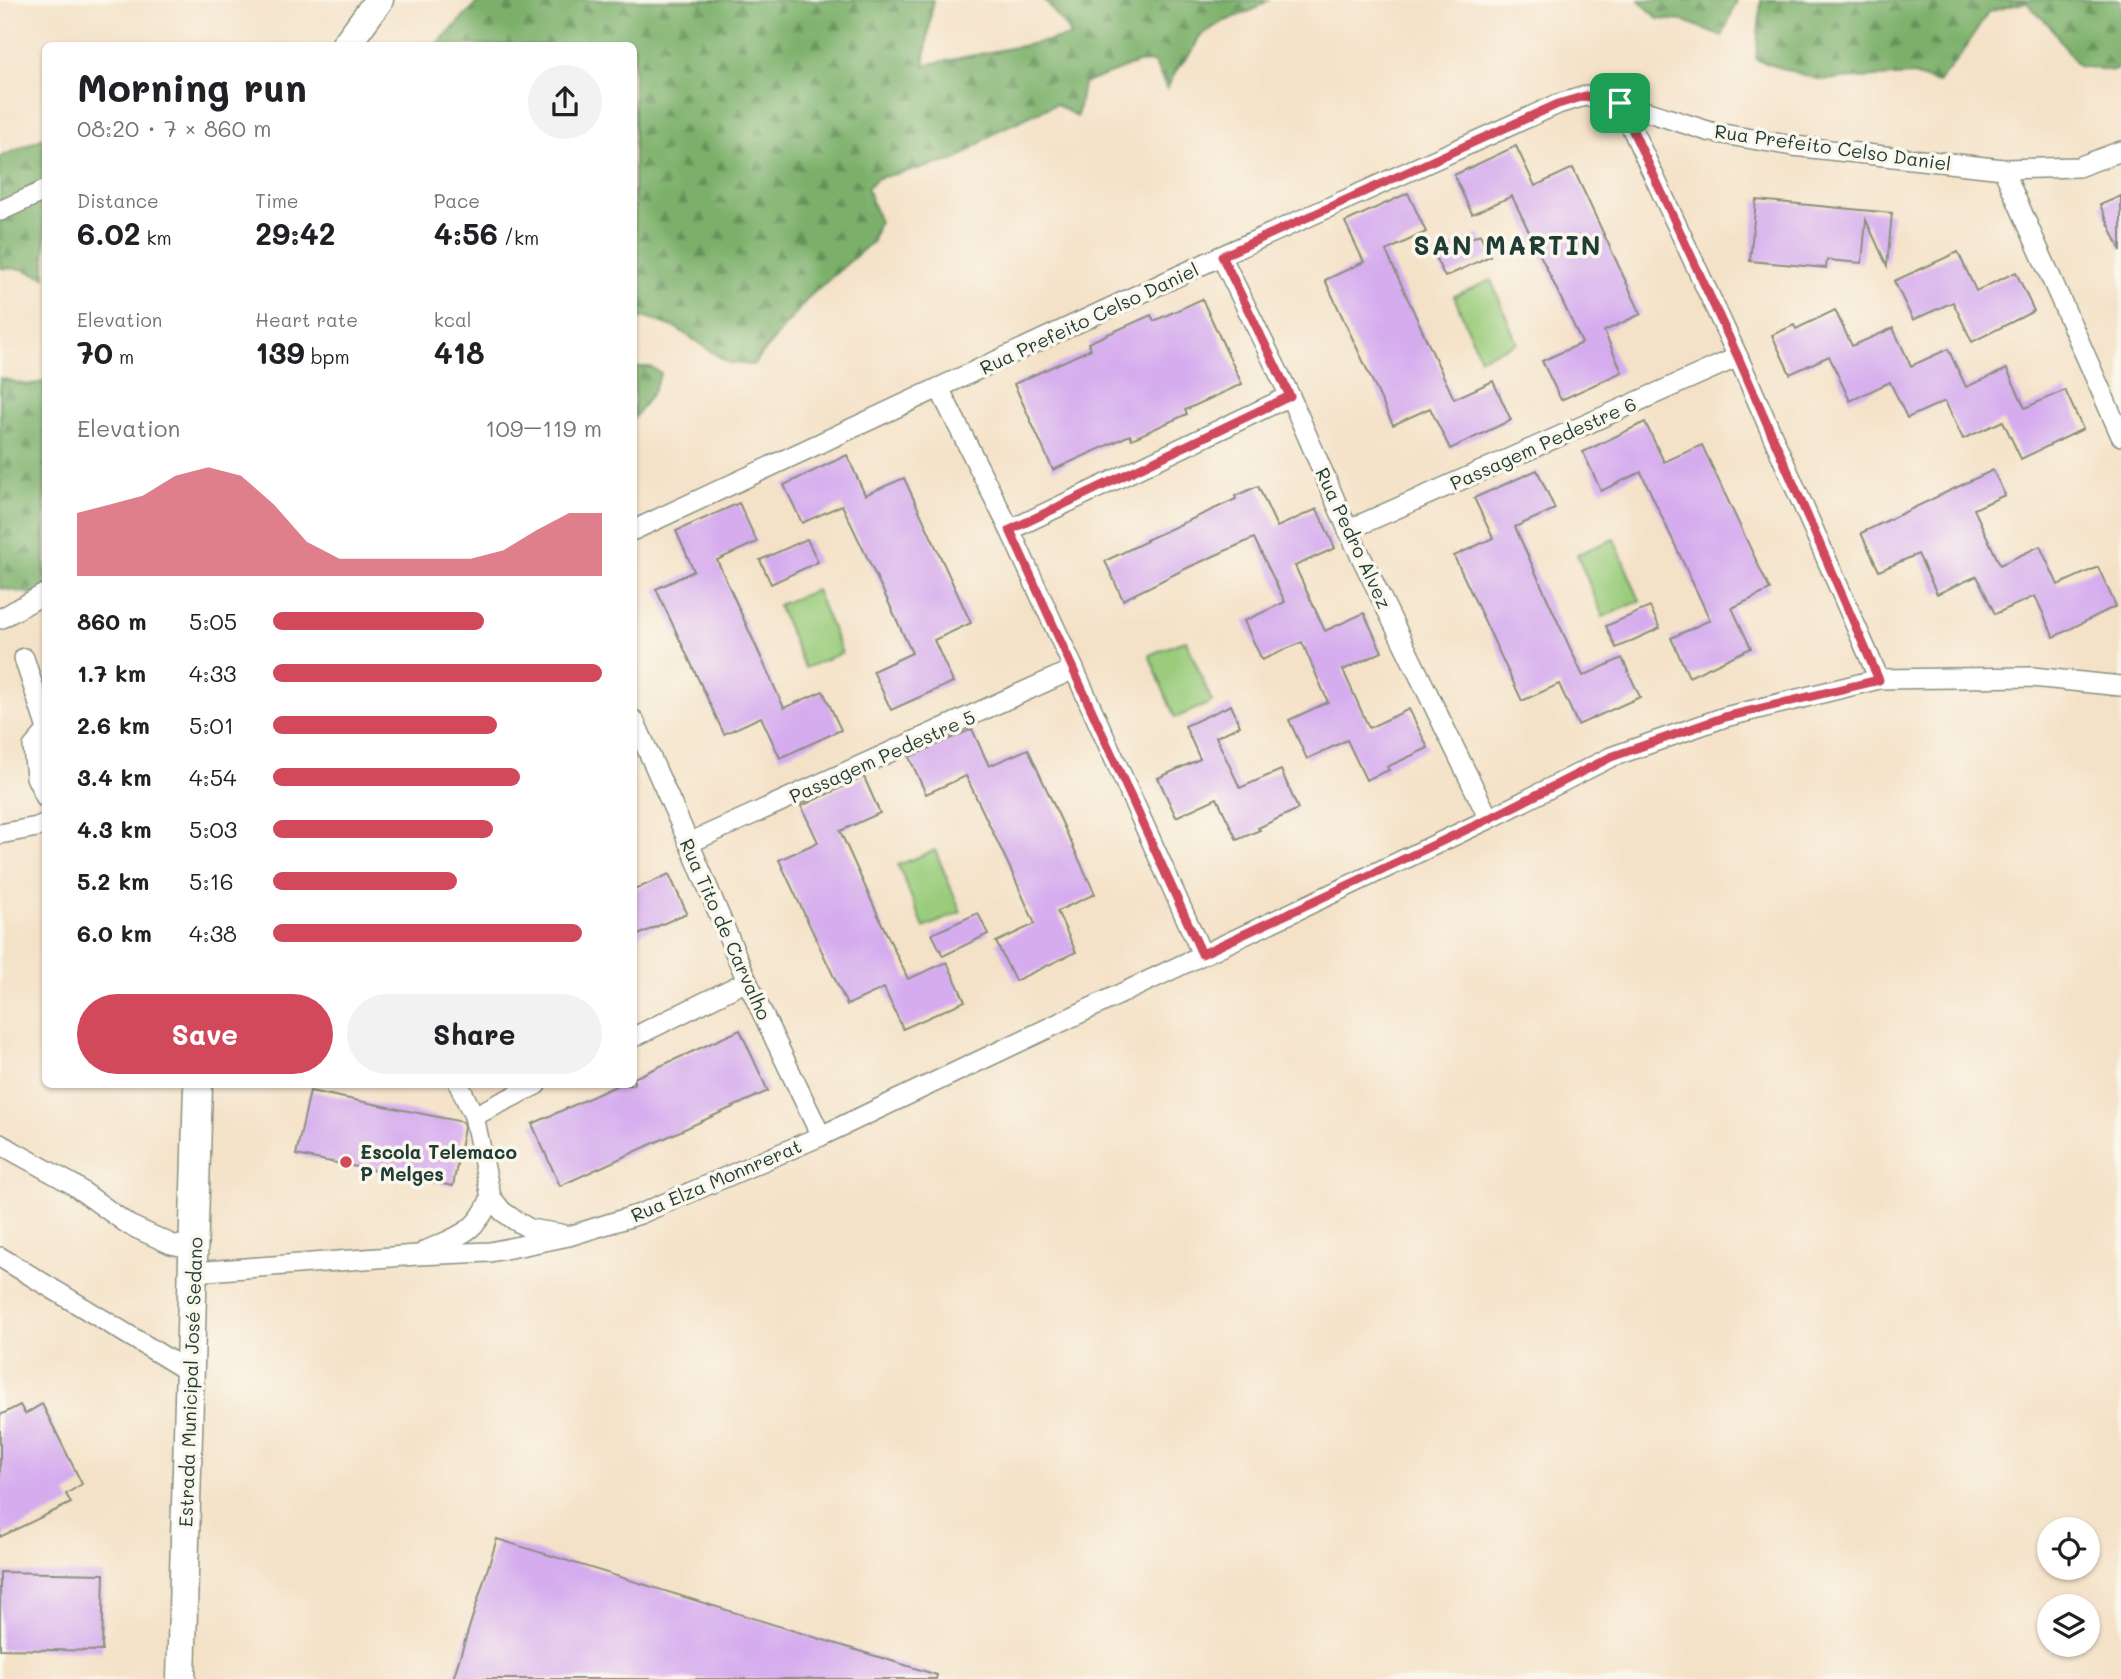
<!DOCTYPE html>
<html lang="en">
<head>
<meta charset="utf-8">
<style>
  body { margin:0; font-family:Mali,sans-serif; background:#f2f2f2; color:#202124; height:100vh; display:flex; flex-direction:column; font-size:26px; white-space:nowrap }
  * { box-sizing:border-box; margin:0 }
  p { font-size:23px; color:#757577 }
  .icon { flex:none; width:38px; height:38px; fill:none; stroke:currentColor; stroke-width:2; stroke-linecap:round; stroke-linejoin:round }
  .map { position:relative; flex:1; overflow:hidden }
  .drawer { position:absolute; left:42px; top:42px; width:595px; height:1046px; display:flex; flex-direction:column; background:#fff; border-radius:10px; box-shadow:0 2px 5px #0004 }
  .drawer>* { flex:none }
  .tools { position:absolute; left:2037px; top:1517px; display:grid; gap:14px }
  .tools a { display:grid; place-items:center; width:63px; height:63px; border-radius:50%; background:#fff; box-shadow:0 2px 5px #0004; font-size:35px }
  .pin { position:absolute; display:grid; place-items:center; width:60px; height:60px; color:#fff; margin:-30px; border-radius:14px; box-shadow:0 4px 10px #0006 }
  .round { display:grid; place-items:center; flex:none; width:74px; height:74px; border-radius:37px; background:#f2f2f2 }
  .head { display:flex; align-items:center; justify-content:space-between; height:119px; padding:0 35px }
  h1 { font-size:38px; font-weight:700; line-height:52px }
  .figures { display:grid; grid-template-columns:repeat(3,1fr); gap:10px; height:119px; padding:7px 35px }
  .figures div { display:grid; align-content:center }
  .figures b { font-size:30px; font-weight:700 }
  .figures small { font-size:19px; font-weight:400 }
  .figures p { font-size:19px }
  .chart { height:196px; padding:14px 35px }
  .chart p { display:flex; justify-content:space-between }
  .chart svg { width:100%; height:126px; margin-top:7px; fill:#d1495b; opacity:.7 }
  .primary-button { display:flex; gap:14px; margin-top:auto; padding:14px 35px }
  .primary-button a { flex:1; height:80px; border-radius:42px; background:#d1495b; color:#fff; font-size:28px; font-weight:700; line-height:80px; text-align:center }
  .primary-button a+a { background:#f2f2f2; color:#202124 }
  ul { padding:0 35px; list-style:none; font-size:23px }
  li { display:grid; grid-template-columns:112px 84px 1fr; align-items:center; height:52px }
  li i { height:18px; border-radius:9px; background:#d1495b }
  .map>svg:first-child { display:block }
</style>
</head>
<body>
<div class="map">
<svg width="2121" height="1679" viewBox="0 0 2121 1679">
  <defs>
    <pattern id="forest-firs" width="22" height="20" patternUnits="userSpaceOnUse" patternTransform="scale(1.75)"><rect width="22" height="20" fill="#7bb06b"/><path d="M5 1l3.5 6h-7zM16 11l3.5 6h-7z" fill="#649059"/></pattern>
  </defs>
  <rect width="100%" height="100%" fill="#fbf7ec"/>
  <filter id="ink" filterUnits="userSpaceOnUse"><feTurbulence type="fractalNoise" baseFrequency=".0143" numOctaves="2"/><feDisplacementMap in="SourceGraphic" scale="14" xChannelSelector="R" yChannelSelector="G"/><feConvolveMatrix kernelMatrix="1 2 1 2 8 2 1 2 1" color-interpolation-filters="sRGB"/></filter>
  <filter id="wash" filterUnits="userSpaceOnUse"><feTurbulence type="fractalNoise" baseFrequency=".00686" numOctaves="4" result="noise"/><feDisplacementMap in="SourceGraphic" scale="28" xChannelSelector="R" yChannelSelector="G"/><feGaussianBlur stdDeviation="1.57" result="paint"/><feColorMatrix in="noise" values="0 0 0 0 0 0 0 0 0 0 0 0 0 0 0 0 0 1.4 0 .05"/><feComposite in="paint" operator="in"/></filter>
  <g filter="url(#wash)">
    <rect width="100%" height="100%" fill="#f4e2c8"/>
    <g fill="url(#forest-firs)" stroke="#4d7650" stroke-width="2">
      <path d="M480,0H933L924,65L1072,36L1045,0H1268L1255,9L1220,23L1199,37L1193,50L1177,69L1167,89L1154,62L1137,63L1083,84L1077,117L1056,104L997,131L956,160L878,178L867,188L879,220L873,241L809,297L753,365L729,363L676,328L646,317L634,320V46L436,45Z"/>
      <path d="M1639,0H1737L1722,37L1685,21L1658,19Z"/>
      <path d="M1761,0H2121V65L2114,71L2078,66L2050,26L2026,2L1988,12L1961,55L1938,83L1914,75L1820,80L1756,60Z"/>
      <path d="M44,138L46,140L45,277L22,269L0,268V157Z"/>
      <path d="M634,367H650L661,373L653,392L634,418Z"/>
      <path d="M0,378L26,385L45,382V595H37L0,588Z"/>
    </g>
    <g fill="#9acc7b" stroke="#5c8458" stroke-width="2">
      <path d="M1491,280L1517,343L1480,358L1454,296Z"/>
      <path d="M1614,539L1640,601L1603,617L1577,554Z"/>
      <path d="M816,590L842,653L805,668L778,605Z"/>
      <path d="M1186,640L1212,702L1175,718L1149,655Z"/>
      <path d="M935,850L961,912L924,928L898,865Z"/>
    </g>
    <g id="blocks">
      <g fill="#d5acee">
        <path d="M1516,146L1535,186L1573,168L1641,314L1604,331L1622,372L1561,400L1542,361L1582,343L1556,288L1512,196L1472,214L1454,175Z"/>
        <path d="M1408,193L1426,232L1386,251L1428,343L1454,399L1493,381L1511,420L1450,449L1430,408L1393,425L1325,280L1364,262L1345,222Z"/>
        <path d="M2121,196V251L2100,205Z"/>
        <path d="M1756,200L1892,213L1887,266L1866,220L1862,263L1827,260L1826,268L1750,261Z"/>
        <path d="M1480,234L1490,256L1445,277L1434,255Z"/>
        <path d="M1958,252L1976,291L2016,272L2034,311L1972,342L1953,302L1913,320L1894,281Z"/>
        <path d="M1202,299L1242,384L1185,410L1187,414L1132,439L1130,435L1053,470L1014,384L1091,349L1088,343L1151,315L1154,321Z"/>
        <path d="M1835,310L1852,346L1893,328L1911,366L1948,349L1966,387L2007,369L2025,408L2065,390L2083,429L2021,459L2003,421L1963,439L1945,401L1907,418L1890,382L1850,401L1829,356L1790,374L1772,335L1794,325L1796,329Z"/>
        <path d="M1645,422L1664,462L1702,445L1770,590L1732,608L1751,648L1689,677L1671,638L1710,620L1641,472L1601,491L1583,452Z"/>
        <path d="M847,455L865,495L904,478L971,623L934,640L953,682L891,710L873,671L912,653L886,597L842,505L802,523L784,485Z"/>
        <path d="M1537,470L1555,509L1515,527L1557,620L1583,676L1622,658L1640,697L1578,725L1559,684L1522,701L1454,556L1493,538L1474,498Z"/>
        <path d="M1993,470L2005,495L1974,509L2000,565L2040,546L2058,585L2098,567L2116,606L2054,637L2035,596L1995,614L1977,576L1937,594L1918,554L1879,571L1861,533Z"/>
        <path d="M1258,486L1277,527L1317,509L1335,548L1295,566L1325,631L1364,613L1382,652L1343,670L1369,728L1409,709L1428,748L1387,767L1389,770L1366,780L1347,740L1307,759L1289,720L1328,702L1302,642L1262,660L1244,621L1285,602L1254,538L1187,568L1123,600L1105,561L1147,541L1146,540L1236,499L1235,496Z"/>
        <path d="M739,503L757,542L717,560L759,653L784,708L823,691L841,730L780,758L761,717L724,734L656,589L694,571L676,531Z"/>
        <path d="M807,539L818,562L771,584L760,560Z"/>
        <path d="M1650,607L1660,628L1616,648L1606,626Z"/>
        <path d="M1231,705L1240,726L1216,737L1240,788L1281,770L1298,809L1258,828L1260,830L1237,840L1217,798L1176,817L1158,778L1200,759L1185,726Z"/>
        <path d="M972,729L989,766L1028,749L1095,894L1057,911L1076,952L1015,981L996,942L1035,924L1010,868L966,776L926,794L909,757Z"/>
        <path d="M864,777L880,813L840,831L882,924L908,979L947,962L965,1001L903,1029L884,988L847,1005L779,860L818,842L801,806Z"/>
        <path d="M669,874L687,913L634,937V890Z"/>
        <path d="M978,913L988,934L943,956L932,934Z"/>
        <path d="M740,1030L768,1091L560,1186L532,1124L618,1085H634V1078Z"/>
        <path d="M310,1091L463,1122L464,1128L453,1186L296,1155Z"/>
        <path d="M42,1404L82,1484L66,1494L71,1503L0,1537V1415L20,1405L25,1414Z"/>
        <path d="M497,1539L937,1675L936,1679H453Z"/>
        <path d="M0,1572L104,1574L102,1651L0,1649Z"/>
      </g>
    </g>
  </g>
  <g filter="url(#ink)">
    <use href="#blocks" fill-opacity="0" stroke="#8a907e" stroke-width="2"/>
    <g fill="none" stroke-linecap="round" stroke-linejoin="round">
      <g stroke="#8a907e" stroke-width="22">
        <g id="street">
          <path d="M1620,103L1738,357L1879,679"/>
          <path d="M2003,169L2121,436"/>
          <path d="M0,211L46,190"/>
          <path d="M1221,256L1290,396L1348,530L1489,819"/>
          <path d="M939,388L1010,530L1074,669L1202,954"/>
          <path d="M634,530L1221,256L1558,104L1585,96L1620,103L1711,132L1793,146L2003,169L2078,167L2121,151"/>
          <path d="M1010,530L1290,396"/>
          <path d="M1348,530L1738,357"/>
          <path d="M0,619L46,593"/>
          <path d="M24,658L46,726"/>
          <path d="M634,720L689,843L747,981L821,1136"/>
          <path d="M46,732L33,747L36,777L46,798"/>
          <path d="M0,834L37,827L46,823"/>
          <path d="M689,843L1074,669"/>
          <path d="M634,1037L747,981"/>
          <path d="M459,1085L474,1116L491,1197L502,1211L516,1221L530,1229L561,1234"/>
          <path d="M474,1116L536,1085"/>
          <path d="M0,1144L72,1184L129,1225L171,1244L194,1249"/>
          <path d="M425,1251C458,1236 477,1233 491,1197"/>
          <path d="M0,1257L191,1373"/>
          <path d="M193,1272L417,1255L490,1252L569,1236L640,1214L821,1136L1489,819L1611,757L1725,717L1879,679L2032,677L2121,686"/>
        </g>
      </g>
      <g stroke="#8a907e" stroke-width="31">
        <g id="secondary">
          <path d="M345,46L379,0"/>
          <path d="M181,1679L198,1085"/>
        </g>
      </g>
      <use href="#street" stroke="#fff" stroke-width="19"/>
      <use href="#secondary" stroke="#fff" stroke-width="28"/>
    </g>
  </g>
  <g fill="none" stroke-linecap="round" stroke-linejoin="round" filter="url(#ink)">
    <g stroke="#fff" stroke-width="14">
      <path id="route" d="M1585,96L1620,103L1738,357L1879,680L1725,717L1611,757L1489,819L1202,954L1010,530L1290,396L1222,256L1558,104Z"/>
    </g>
    <use href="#route" stroke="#d1495b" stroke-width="9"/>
  </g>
  <circle fill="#d1495b" stroke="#fbf7ec" stroke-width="2.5" cx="346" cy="1162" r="7"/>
  <g text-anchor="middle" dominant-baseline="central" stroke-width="7" stroke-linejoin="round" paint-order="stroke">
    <g font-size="19" fill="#1f3d34" stroke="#fbf7ec">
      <text transform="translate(1833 147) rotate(8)">Rua Prefeito Celso Daniel</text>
      <text transform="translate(1089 318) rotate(-25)">Rua Prefeito Celso Daniel</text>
      <text transform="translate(1543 443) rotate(-24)">Passagem Pedestre 6</text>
      <text transform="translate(1354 538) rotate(65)">Rua Pedro Alvez</text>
      <text transform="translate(882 756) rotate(-24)">Passagem Pedestre 5</text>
      <text transform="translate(726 929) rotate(66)">Rua Tito de Carvalho</text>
      <text transform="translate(716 1180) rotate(-23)">Rua Elza Monnrerat</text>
      <text transform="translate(190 1382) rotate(-88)">Estrada Municipal José Sedano</text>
    </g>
    <g font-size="19" font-weight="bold" fill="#1f3d34" stroke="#fbf7ec" text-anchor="start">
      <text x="360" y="1151">Escola Telemaco<tspan x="360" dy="22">P Melges</tspan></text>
    </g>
    <g font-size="26" font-weight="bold" letter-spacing="2" fill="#1f3d34" stroke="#fbf7ec">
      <text x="1508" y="245">SAN MARTIN</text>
    </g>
  </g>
</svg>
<div class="tools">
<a><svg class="icon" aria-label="locate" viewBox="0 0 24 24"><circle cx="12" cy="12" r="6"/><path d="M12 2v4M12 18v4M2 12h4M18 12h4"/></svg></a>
<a><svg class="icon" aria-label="layers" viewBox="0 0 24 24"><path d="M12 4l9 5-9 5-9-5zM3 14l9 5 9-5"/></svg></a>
</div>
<div class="pin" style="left:1620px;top:103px;background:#1e9e55"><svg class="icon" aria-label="arrive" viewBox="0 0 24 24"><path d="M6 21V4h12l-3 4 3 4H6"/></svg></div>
<section class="drawer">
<div class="head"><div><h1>Morning run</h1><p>08:20 · 7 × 860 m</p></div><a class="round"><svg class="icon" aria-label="share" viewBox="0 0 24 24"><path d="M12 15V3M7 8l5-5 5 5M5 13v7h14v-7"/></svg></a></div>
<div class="figures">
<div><p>Distance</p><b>6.02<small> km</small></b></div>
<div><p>Time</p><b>29:42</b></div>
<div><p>Pace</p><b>4:56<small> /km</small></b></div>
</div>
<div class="figures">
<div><p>Elevation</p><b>70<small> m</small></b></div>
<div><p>Heart rate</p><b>139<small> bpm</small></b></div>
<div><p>kcal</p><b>418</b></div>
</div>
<div class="chart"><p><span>Elevation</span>109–119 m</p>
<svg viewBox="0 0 160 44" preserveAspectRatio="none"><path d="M0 44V22L10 19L20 16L30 9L40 6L50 9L60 19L70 32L80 38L90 38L100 38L110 38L120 38L130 35L140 28L150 22L160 22V44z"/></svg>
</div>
<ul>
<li><b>860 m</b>5:05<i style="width:64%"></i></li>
<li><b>1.7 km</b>4:33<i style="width:100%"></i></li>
<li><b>2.6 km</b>5:01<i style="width:68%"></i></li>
<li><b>3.4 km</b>4:54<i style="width:75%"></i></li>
<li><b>4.3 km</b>5:03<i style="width:67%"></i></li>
<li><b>5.2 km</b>5:16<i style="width:56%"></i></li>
<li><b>6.0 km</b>4:38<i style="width:94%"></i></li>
</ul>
<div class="primary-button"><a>Save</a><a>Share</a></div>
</section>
</div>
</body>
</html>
